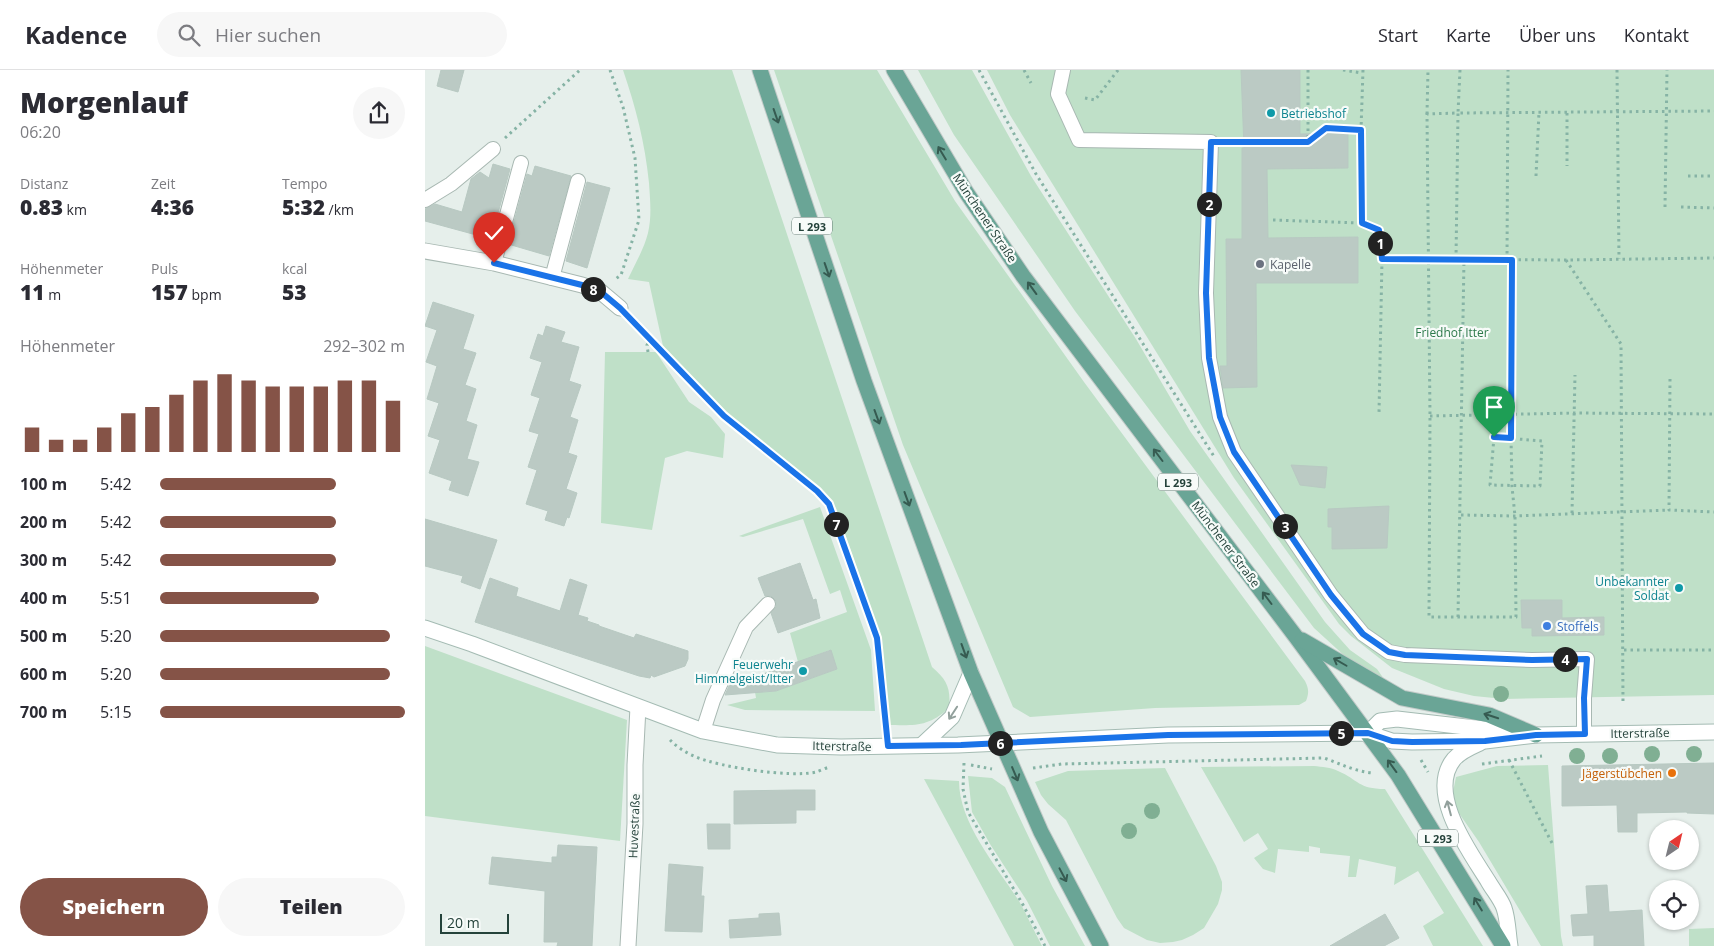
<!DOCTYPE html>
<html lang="de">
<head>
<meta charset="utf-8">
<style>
  body { margin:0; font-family:"Open Sans",sans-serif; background:#f7f7f7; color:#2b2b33; height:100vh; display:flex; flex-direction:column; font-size:19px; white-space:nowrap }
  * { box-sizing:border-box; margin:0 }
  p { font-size:16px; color:#7c7c81 }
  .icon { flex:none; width:28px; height:28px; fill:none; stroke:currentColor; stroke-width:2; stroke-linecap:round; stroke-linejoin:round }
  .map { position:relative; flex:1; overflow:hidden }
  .panel { display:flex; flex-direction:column; background:#fff; width:425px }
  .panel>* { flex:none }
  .needle { width:32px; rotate:35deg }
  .buttons { position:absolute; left:1224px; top:750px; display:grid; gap:10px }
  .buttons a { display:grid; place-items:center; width:50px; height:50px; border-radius:50%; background:#fff; box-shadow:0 1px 4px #0004; font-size:25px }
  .scale { position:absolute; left:15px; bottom:12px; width:69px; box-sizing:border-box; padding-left:5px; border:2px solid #24423a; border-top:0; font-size:14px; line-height:18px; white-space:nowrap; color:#24423a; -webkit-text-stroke:4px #f7fbf9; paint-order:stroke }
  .pin { position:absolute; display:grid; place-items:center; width:42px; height:42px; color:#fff; margin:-51px -21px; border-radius:50% 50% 50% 0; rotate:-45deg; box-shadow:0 0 5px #0007 }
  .pin .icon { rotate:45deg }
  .km { position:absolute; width:25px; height:25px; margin:-12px; border-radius:50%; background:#222; color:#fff; font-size:14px; line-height:25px; text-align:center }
  .round { display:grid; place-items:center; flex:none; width:52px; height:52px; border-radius:26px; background:#f7f7f7 }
  .summary { display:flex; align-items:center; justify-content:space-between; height:85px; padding:0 20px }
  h1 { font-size:28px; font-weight:800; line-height:38px }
  .stats { display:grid; grid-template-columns:repeat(3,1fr); gap:8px; height:85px; padding:5px 20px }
  .stats div { display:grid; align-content:center }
  .stats b { font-size:21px; font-weight:800 }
  .stats small { font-size:14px; font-weight:400 }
  .stats p { font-size:14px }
  .chart { height:140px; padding:10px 20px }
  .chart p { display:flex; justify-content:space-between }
  .chart svg { width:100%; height:90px; margin-top:5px; stroke:#855347; stroke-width:6 }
  .primary-button { display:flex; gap:10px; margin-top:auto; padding:10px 20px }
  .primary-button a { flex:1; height:58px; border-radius:30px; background:#855347; color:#fff; font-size:20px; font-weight:800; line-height:58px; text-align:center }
  .primary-button a+a { background:#f7f7f7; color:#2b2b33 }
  ul { padding:0 20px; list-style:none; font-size:16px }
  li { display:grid; grid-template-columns:80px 60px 1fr; align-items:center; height:38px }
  li i { height:12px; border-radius:6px; background:#855347 }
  header { display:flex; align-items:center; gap:30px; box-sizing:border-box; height:70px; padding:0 25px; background:#fff; border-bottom:1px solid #e1e1e2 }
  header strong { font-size:24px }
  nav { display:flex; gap:28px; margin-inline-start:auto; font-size:18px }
  .search { width:350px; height:45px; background:#f7f7f7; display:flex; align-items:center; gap:12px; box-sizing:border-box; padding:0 18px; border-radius:28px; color:#7c7c81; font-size:19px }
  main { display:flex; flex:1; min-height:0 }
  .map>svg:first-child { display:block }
</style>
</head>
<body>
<header>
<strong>Kadence</strong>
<div class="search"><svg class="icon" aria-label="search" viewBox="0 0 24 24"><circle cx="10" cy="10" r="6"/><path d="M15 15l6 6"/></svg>Hier suchen</div>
<nav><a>Start</a><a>Karte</a><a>Über uns</a><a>Kontakt</a></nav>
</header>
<main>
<section class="panel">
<div class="summary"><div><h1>Morgenlauf</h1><p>06:20</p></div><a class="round"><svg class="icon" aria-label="share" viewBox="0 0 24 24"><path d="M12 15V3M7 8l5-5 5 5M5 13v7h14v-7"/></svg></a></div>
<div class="stats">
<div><p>Distanz</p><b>0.83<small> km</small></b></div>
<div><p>Zeit</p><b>4:36</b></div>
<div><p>Tempo</p><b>5:32<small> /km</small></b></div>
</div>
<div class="stats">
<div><p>Höhenmeter</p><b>11<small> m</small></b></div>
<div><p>Puls</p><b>157<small> bpm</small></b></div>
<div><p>kcal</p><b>53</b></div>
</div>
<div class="chart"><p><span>Höhenmeter</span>292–302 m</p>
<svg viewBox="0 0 160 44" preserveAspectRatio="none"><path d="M5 44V32M15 44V38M25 44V38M35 44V32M45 44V25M55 44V22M65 44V16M75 44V9M85 44V6M95 44V9M105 44V12M115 44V12M125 44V12M135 44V9M145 44V9M155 44V19"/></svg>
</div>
<ul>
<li><b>100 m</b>5:42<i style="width:72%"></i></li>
<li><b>200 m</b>5:42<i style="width:72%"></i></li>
<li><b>300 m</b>5:42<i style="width:72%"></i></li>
<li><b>400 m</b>5:51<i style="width:65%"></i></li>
<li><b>500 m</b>5:20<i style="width:94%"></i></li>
<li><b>600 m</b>5:20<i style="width:94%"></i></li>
<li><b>700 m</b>5:15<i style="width:100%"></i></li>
</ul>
<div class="primary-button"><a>Speichern</a><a>Teilen</a></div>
</section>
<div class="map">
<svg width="1289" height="876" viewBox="0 0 1289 876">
  <rect width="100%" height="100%" fill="#e6efeb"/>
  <g fill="#bfe0c8">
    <path d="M198,0H307L507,597C522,610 526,618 524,638C502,658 489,655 461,655L456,567L411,438L395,419L303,345L247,290L238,276L224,212L203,209C210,194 219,179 223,163C227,146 225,129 224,113C220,73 211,38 198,0Z"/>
    <path d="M349,0H452L530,131L659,312L880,611C884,619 884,623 881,631L874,635L730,638L605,647L588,637L478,375Z"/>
    <path d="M493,0H547L606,106L711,269L765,361L900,552L925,580L952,599L959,609L923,589L889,558L650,241L529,65Z"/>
    <path d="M562,0H1289V625L1079,629L1049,626L1019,619L967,598L926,566L914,554L809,408L585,45Z"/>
    <path d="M180,282H231L264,332L286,347L300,364L298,388L262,381L240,388L227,460L176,453Z"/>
    <path d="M395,437L446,580L450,641L320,640L302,635L331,628L330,622L351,621L412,599L405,580L373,592L365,563L422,542L415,520L405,524L378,449L318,467L314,466Z"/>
    <path d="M0,576L202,650L195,771L0,746Z"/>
    <path d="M1123,695L1136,866L1138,876H1116L1054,772L1031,739L1027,727L1031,707L1072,696Z"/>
    <path d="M889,696C897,697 906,697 913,701C934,710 933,719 960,719L1058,876H1008L998,856L1019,843L993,801L969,815L971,797L934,789L931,807H923L925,786L895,783V778L884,776V782L853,779L850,803L838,799L829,788L843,779L833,763L819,772L776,697Z"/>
    <path d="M740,698L791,796L797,812V820L793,834L779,858L768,865L757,870L748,872L735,873L722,870L699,858L692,848L641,750L623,734L616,725L610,712L643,701Z"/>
    <path d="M543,706L567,708L580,717L627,816L660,876H625L602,831L565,774L547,742Z"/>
    <path d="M499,709L534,711C534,753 572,797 594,831C602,845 609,861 617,876H589Z"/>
    <path d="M1289,858V876H1264V859Z"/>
  </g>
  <g fill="#bbcac4" stroke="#b8c9c2">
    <path d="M16,0H39L33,22L12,16Z"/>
    <path d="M816,0H875V64L923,63V98L842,99L843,168L933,167V213H831L832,317L798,318L795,296H802L801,169H817V78H819Z"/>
    <path d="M68,94L85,99L66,169L0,151V139L10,134L37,142L46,109L55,102L64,108Z"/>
    <path d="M110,96L146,106L124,186L83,174L102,104L107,106Z"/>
    <path d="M162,112L185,118L162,198L141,191Z"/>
    <path d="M8,232L49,245L38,279L51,283L40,315L51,319L41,351L52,355L42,389L54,392L43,426L24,420L27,411L4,403L15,370L3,366L14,333L2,329L12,296L1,292L12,260L0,256Z"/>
    <path d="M121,256L140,262L136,272L154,277L144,311L156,315L145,347L153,350L143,383L152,386L141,419L152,423L144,448L142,447L139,456L120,450L123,441L101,434L112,400L103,397L114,364L104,361L115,328L106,325L117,292L105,288L113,264L118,266Z"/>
    <path d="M866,395L902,397L900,418L875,415Z"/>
    <path d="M964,436L962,478L907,479V457H903V439Z"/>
    <path d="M0,449L72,470L55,519L36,512L38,506L0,496Z"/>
    <path d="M375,493L388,530L391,529L395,548L353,563L346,543L351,537V531L346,526H340L333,508Z"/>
    <path d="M65,508L93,518L91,526L135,541L145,509L162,515L153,545L163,548L162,551L174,555V556L209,568L211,564L263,581V589L260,596L229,607L226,605L225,608L214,606L50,552Z"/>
    <path d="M1096,530H1137V548L1179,547V565L1107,566V558H1097Z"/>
    <path d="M406,580L412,599L351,621L300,625L304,616Z"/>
    <path d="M1289,693V744L1262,743V742L1212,743V762H1193L1192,735L1137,736V696Z"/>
    <path d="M371,720H390V740H371V753L309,754V721Z"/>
    <path d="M282,754H305V779H283Z"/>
    <path d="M133,775L172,777L167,876H132L133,872H119L120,821L64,814L67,787L127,793V787H132Z"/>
    <path d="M244,794L278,797L276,826H279L277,862L240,861Z"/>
    <path d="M1182,815L1184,842L1217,840L1219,876H1169V865L1148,866L1146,845L1163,844L1161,816Z"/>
    <path d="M354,843L356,865L305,868L304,850L334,848V844Z"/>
    <path d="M960,844L974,868L959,876H905Z"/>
  </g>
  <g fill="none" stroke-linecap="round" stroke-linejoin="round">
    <g stroke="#a8b8b2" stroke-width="16">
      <g id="lane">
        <path d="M638,0L633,24L654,70L786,72L781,223L784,288L795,347L809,382L906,525L938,564L964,582L980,585L1107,590L1162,589L1159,628V664"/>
        <path d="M0,130L26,114L68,79"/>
        <path d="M69,193L96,93"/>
        <path d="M127,208L153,111"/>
        <path d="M278,661L288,630L321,557L343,534"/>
      </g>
    </g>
    <g stroke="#a8b8b2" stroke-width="17">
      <g id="street">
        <path d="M0,181L69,193L157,215L176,222L195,238"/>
        <path d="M203,876L210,754V695L213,637"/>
      </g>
    </g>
    <g stroke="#a4bbb3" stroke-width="17">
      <g id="secondary">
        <path d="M0,558L47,574L278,661L352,675L416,677L533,675L743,665L943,663L967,671L987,672L1060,671L1111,665"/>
        <path d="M943,663L955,651L972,649L1111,665L1289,662"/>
        <path d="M1055,673C1046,677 1036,681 1029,689C1001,723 1045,782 1063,811C1068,820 1076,829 1079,838C1083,849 1083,864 1085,876"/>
        <path d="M497,675L527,647L546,603"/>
      </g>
    </g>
    <g stroke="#c2cac8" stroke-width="17">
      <g id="primary">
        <path d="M335,0L439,311L546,603L616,762L676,876"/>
        <path d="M469,0L541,122L598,206L871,567L973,705L1078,876"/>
        <path d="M877,570L977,628L1064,645L1111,665"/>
      </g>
    </g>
    <g stroke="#86b3a5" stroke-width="3" stroke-dasharray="2.5 4" stroke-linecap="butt">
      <path d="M185,0L198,37L210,88L214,150L196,205L189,210"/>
      <path d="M554,0L611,104L790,388"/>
      <path d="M599,0L606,13"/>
      <path d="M883,0V72"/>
      <path d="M918,0L937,3"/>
      <path d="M938,0L936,60L937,153L954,160L957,189L954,343"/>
      <path d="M1035,0L1033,43L1289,41"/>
      <path d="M1192,0L1194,189"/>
      <path d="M660,28L670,30L693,0"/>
      <path d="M1142,43V96"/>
      <path d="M1002,44L1003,0"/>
      <path d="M80,68L155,0"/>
      <path d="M804,72H883L901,58L936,60"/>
      <path d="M1111,106L1114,42"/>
      <path d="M1263,106H1289"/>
      <path d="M1240,137L1242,0"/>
      <path d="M1256,137L1289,138"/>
      <path d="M848,150L937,153"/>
      <path d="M957,189L1141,190L1289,188"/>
      <path d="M1031,189L1033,43L1002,44L1005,346L1004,547H1091L1090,446L1087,417L1086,368L1087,190"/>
      <path d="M1082,190L1083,0"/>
      <path d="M1141,190L1196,274L1198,634"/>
      <path d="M208,252L299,345L392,421L404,434L452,568L460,658"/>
      <path d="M223,282L222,275L226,270"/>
      <path d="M1245,309L1244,440L1289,442"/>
      <path d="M1005,346L1150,343L1289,344"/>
      <path d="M1069,367L1117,371L1115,416L1065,415Z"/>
      <path d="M1147,443L1150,305"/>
      <path d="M1036,445L1090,446L1244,440"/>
      <path d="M1033,547L1039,189"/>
      <path d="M1199,580H1289"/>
      <path d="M245,670C252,677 261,683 271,687C295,697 365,708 391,702C395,701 400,698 405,697"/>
      <path d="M996,690L1003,702"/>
      <path d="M1084,690L1128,775"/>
      <path d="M539,693L538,719L543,742L597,833L620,876"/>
      <path d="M1057,694L1117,686"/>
      <path d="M546,695L567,699"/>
      <path d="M608,698L637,694L899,688C916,694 931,702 949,703"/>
    </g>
    <use href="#lane" stroke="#fff" stroke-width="14"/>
    <use href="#street" stroke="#fff" stroke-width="15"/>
    <use href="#secondary" stroke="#fff" stroke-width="15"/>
    <use href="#primary" stroke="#6aa596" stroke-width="15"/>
  </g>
  <g fill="#80af93">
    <circle cx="1076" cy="624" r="8"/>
    <circle cx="1227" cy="684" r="8"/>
    <circle cx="1269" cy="684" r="8"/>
    <circle cx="1152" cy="686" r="8"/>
    <circle cx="1185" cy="686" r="8"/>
    <circle cx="727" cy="741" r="8"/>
    <circle cx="704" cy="761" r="8"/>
  </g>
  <defs><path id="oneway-shaft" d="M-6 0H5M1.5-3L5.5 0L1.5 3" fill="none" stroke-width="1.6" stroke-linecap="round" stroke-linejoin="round" transform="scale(1.25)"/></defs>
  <g stroke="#365b51">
    <use href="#oneway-shaft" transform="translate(351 46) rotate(71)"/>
    <use href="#oneway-shaft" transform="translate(517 83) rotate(-121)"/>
    <use href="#oneway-shaft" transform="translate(402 200) rotate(71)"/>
    <use href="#oneway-shaft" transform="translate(607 218) rotate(-126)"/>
    <use href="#oneway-shaft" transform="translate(452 347) rotate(70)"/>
    <use href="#oneway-shaft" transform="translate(733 385) rotate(-127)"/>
    <use href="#oneway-shaft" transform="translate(482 429) rotate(70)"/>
    <use href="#oneway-shaft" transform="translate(842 528) rotate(-127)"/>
    <use href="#oneway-shaft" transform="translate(539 581) rotate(70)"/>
    <use href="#oneway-shaft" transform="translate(915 592) rotate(-150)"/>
    <use href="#oneway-shaft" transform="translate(1066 646) rotate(-162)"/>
    <use href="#oneway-shaft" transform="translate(967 696) rotate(-126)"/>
    <use href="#oneway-shaft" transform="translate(590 704) rotate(67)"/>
    <use href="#oneway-shaft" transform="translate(638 805) rotate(62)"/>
    <use href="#oneway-shaft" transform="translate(1053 834) rotate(-121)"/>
  </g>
  <g stroke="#92a09c">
    <use href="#oneway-shaft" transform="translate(528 643) rotate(123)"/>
    <use href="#oneway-shaft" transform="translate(1024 738) rotate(-105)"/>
  </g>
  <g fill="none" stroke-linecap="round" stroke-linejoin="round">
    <g stroke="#fff" stroke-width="10">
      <path id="route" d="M69,193L157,215L176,222L195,238L299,346L392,421L404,434L452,568L463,676L536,675L743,665L943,663L967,671L987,672L1060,671L1111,665L1160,664L1159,628L1162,589L1107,590L980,585L964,582L938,564L906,525L809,382L795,347L784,288L781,223L786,72H883L901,58L936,60L937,153L954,160L957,189L1087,190L1086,368L1069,367"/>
    </g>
    <use href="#route" stroke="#1a73e8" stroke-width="6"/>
  </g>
  <g fill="#0f9aa8" stroke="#f7fbf9" stroke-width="2">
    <circle cx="846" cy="43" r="5"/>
    <circle cx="1254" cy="518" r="5"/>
    <circle cx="378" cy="601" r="5"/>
  </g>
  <circle fill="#6b7280" stroke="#f7fbf9" stroke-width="2" cx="835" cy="194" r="5"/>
  <circle fill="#3f7fe0" stroke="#f7fbf9" stroke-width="2" cx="1122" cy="556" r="5"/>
  <circle fill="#e8710a" stroke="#f7fbf9" stroke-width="2" cx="1247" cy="703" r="5"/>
  <g text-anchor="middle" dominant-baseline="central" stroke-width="4.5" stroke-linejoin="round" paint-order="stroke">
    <g fill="#f7fbf9" stroke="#637a73" stroke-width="1">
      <rect x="367" y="147.5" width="40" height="17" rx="4"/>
      <rect x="733" y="403.5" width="40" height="17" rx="4"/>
      <rect x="993" y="759.5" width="40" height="17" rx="4"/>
    </g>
    <g font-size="11" font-weight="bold" fill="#24423a">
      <text x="387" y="156">L 293</text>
      <text x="753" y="412">L 293</text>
      <text x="1013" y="768">L 293</text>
    </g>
    <g font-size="12" fill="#0d838f" stroke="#f7fbf9" text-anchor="end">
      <text x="856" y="43" text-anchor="start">Betriebshof</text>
      <text x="1244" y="511">Unbekannter<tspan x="1244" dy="14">Soldat</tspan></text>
      <text x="368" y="594">Feuerwehr<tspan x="368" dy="14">Himmelgeist/Itter</tspan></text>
    </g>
    <g font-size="12" fill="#24423a" stroke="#f7fbf9">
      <text transform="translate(560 148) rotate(56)">Münchener Straße</text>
      <text transform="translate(801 474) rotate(53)">Münchener Straße</text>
      <text transform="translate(1215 663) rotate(-1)">Itterstraße</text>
      <text transform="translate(417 676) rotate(1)">Itterstraße</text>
      <text transform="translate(209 756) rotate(-88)">Huvestraße</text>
    </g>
    <g font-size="12" fill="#5b616d" stroke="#f7fbf9" text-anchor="start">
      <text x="845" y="194">Kapelle</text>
    </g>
    <g font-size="12" fill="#2d7a4b" stroke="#f7fbf9">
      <text x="1027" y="262">Friedhof Itter</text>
    </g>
    <g font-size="12" fill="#366cbe" stroke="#f7fbf9" text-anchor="start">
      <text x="1132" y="556">Stoffels</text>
    </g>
    <g font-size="12" fill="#c56008" stroke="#f7fbf9" text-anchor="end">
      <text x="1237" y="703">Jägerstübchen</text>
    </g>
  </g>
</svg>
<div class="buttons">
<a><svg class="needle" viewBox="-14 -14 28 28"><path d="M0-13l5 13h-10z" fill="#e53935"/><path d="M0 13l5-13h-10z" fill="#7c7c81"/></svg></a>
<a><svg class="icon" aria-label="locate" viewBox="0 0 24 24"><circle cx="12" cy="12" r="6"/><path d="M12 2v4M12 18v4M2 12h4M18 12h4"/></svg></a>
</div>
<div class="scale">20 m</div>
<div class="pin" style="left:1069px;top:367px;background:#1e9e55"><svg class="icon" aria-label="arrive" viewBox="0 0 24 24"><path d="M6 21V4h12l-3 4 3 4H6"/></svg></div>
<div class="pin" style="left:69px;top:193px;background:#d93025"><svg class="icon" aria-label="check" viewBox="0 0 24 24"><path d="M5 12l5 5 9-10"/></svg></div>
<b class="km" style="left:955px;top:173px">1</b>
<b class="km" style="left:784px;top:134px">2</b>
<b class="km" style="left:860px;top:456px">3</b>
<b class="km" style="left:1140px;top:589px">4</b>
<b class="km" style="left:916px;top:663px">5</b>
<b class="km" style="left:575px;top:673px">6</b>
<b class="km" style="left:411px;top:454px">7</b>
<b class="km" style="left:168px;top:219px">8</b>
</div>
</main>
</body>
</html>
